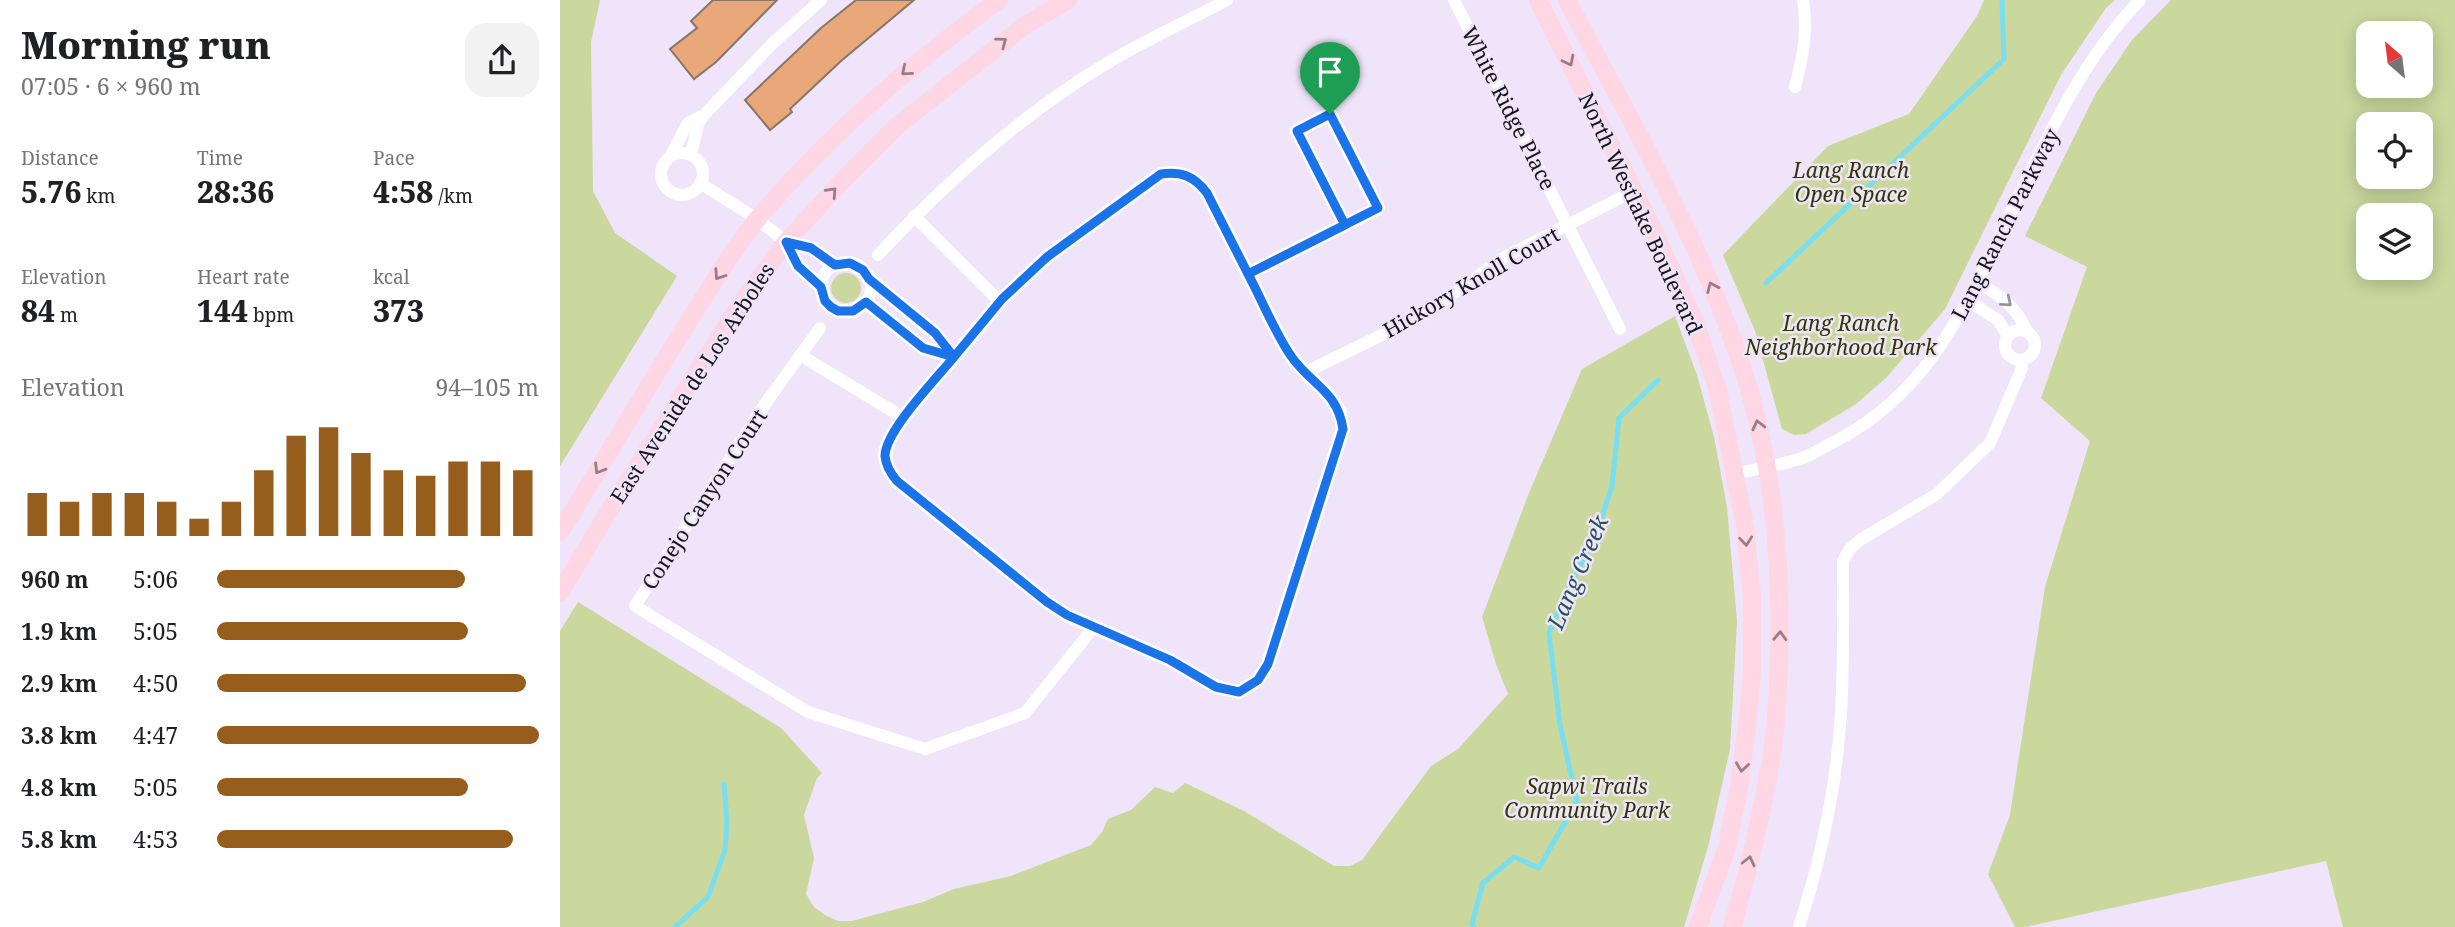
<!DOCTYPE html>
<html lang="en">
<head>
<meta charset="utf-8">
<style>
  body { margin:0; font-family:"Noto Serif",serif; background:#f2f2f2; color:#202124; height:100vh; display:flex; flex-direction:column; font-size:26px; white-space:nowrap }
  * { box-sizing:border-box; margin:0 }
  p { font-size:23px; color:#757577 }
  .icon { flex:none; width:38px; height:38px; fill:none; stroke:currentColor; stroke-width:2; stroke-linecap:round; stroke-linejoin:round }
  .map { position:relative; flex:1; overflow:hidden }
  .panel { display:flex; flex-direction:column; background:#fff; width:560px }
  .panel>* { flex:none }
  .needle { width:46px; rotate:332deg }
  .buttons { position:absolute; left:1796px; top:21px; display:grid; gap:14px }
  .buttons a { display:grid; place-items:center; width:77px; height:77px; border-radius:14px; background:#fff; box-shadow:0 4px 18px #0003; font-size:35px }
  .pin { position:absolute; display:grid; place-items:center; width:60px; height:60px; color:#fff; margin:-72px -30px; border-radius:50% 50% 50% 0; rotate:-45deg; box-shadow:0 0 7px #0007 }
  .pin .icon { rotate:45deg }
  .round { display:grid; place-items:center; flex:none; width:74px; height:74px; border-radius:21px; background:#f2f2f2 }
  .headline { display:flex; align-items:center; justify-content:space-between; height:119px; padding:0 21px }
  h1 { font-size:38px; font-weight:800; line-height:52px }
  .figures { display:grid; grid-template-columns:repeat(3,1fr); gap:10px; height:119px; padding:7px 21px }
  .figures div { display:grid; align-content:center }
  .figures b { font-size:30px; font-weight:800 }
  .figures small { font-size:19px; font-weight:400 }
  .figures p { font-size:19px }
  .chart { height:196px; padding:14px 21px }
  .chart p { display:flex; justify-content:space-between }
  .chart svg { width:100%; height:126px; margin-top:7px; stroke:#975d1c; stroke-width:6 }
  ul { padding:0 21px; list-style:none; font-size:23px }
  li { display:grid; grid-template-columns:112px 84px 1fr; align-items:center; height:52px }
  li i { height:18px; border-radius:9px; background:#975d1c }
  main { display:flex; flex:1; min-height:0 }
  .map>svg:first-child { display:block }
</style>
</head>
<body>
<main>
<section class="panel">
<div class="headline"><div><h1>Morning run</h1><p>07:05 · 6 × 960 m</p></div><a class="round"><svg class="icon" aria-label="share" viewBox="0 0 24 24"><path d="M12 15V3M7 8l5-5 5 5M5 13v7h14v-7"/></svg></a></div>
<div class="figures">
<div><p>Distance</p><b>5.76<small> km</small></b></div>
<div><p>Time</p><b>28:36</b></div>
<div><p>Pace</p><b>4:58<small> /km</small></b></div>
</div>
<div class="figures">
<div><p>Elevation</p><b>84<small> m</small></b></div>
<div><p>Heart rate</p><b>144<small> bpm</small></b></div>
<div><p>kcal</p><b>373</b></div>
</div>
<div class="chart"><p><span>Elevation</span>94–105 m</p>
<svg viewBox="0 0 160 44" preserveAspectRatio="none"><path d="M5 44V29M15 44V32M25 44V29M35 44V29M45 44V32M55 44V38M65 44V32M75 44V21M85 44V9M95 44V6M105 44V15M115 44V21M125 44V23M135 44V18M145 44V18M155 44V21"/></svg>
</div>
<ul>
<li><b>960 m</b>5:06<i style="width:77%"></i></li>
<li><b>1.9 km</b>5:05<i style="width:78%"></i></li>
<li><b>2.9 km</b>4:50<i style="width:96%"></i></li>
<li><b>3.8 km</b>4:47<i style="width:100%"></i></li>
<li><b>4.8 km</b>5:05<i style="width:78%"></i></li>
<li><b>5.8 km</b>4:53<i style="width:92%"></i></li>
</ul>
</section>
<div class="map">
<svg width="1895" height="927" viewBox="0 0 1895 927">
  <rect width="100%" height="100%" fill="#efe4f9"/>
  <g fill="#cad79d" fill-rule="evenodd">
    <path d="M0,0H40L31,42L33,191L55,233L117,276L0,466Z"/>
    <path d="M1424,0H1555L1546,8L1501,75L1385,309L1327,377L1296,404L1246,434L1234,435L1222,429L1195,331L1163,255L1268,146L1349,114L1417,16Z"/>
    <path d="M1611,0H1895V927H1783L1766,861L1465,927H1455L1428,874L1450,815L1485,587L1530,441L1481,398L1527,267L1465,236L1536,93L1572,40ZM1808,33H1860V86H1808ZM1808,124H1860V177H1808ZM1808,215H1860V268H1808Z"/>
    <circle cx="286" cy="288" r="15"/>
    <path d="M1115,316L1137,375L1154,437L1167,507L1177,621L1170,749L1148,847L1124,927H0V631L18,602L221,728L262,773L257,778L244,815L254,858L246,894L254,907L265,915L278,921H292L363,902L394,889L451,876L531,845L542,832L548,819L571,810L595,787L613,793L625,783L684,811L774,866H790L802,860L871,766L898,749L948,694L936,664L922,617L969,493L1022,369Z"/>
  </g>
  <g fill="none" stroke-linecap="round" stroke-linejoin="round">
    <g stroke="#79deef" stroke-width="5">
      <path d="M1206,283L1444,59L1442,0"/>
      <path d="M115,927L148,897L165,850L167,822L164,784"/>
      <path d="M914,927L912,923L923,883L954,857L979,868L1017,801L1000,725L989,633L1009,587L1036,535L1052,486L1059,418L1098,380"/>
    </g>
  </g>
  <g fill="#e8a879" stroke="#887568" stroke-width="2">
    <path d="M153,0H217L156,62L134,79L110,49L137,28L131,21Z"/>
    <path d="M296,0H354L281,61L230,109L232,112L210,130L185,100L261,28Z"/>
  </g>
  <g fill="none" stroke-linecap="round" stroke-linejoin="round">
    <g stroke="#fff" stroke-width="12">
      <path d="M894,0L1060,329"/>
      <path d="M1235,87C1243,57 1248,31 1243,0"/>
      <circle cx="122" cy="174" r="21"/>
      <path d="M111,155L128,123L144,115"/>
      <path d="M131,155L138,124L144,115L213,43L261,0"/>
      <path d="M613,172C629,175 637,181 647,193L730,356L773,400L781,411L783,429L708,664L698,680L679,692C648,686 637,674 610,660C570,639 526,627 487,602L336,482C323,462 323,446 336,427L442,299L487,257L590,180L601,174Z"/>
      <path d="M140,183L197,219L226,242L238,266L261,287"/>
      <path d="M354,216L440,302"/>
      <path d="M226,242L251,248L275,266"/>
      <path d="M318,255C388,180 465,111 554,59C591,37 630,20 667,0"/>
      <circle cx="286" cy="287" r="25"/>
      <path d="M688,274L818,208L770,115L737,131L785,225"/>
      <path d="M309,279L375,333L394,357"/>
      <path d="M1417,282C1441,296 1455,305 1467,331"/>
      <path d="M1407,300L1438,320L1448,336"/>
      <path d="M306,302L363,348L393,357"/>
      <path d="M260,328L205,404L75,606L248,712L365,749L465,713L534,627"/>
      <circle cx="1460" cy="345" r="15"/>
      <path d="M240,355L344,418"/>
      <path d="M746,372L865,314L943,258L1074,191"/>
      <path d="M1175,474C1197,469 1221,465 1242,458C1254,454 1265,446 1276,441C1364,394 1397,323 1439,237C1479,155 1516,66 1580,0"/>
      <path d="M1239,927C1261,859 1277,783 1281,712C1284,661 1283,611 1283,561L1290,549L1300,540L1377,494L1430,443L1462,368L1461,361"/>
    </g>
    <g stroke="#fed6e4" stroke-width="18">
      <path d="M978,0L1092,227L1135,322L1158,391L1185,526L1192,597V673L1188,719L1179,786L1167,847L1138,927"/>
      <path d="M1007,0C1071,122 1142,242 1184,373C1214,466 1222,565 1219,662C1218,689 1217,719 1213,746C1204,807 1189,868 1172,927"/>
      <path d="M0,532C47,457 91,380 139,305C158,276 176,244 199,217C269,134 351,64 439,0"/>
      <path d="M0,593L47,514L181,303L226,242L282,181L337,126L464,26L508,0"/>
    </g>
  </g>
  <defs><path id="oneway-chevron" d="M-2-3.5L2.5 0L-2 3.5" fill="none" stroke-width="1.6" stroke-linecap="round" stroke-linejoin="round" transform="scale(1.75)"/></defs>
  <g stroke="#967e89">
    <use href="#oneway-chevron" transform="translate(442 42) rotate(-37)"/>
    <use href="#oneway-chevron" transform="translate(1009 61) rotate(63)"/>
    <use href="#oneway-chevron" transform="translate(346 71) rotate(140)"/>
    <use href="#oneway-chevron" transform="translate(272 192) rotate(-47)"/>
    <use href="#oneway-chevron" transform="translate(159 275) rotate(124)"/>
    <use href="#oneway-chevron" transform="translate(1152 287) rotate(-114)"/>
    <use href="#oneway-chevron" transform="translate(1198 425) rotate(-104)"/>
    <use href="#oneway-chevron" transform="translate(39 469) rotate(121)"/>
    <use href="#oneway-chevron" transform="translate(1186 541) rotate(84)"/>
    <use href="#oneway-chevron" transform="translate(1220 636) rotate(-88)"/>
    <use href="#oneway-chevron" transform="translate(1182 767) rotate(98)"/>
    <use href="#oneway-chevron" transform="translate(1189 861) rotate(-77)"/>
  </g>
  <use stroke="#969598" href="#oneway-chevron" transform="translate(1447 302) rotate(40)"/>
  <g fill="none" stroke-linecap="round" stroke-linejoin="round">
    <g stroke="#fff" stroke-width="14">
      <path id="route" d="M770,114L818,208L688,274L647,193C634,176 621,171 601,174L487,257L442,299L394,357L375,333L309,279L303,270L290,263L275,265L251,248L226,242L238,266L261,287L265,301L271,307L278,311H293L306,302L363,348L394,357C376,379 325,431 325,456C326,466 331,474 337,481L487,602L507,615L610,660L656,687L679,692L698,680L708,664L783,429C777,390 751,385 731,356C716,335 701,298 688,274L785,225L737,131L770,114"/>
    </g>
    <use href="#route" stroke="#1a73e8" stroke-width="9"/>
  </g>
  <g text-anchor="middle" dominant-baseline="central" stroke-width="5" stroke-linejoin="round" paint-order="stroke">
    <g font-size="21" fill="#16131a" stroke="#efe4f9">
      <text transform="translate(949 108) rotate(63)">White Ridge Place</text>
      <text transform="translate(1081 213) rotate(65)">North Westlake Boulevard</text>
      <text transform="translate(1445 224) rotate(-63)">Lang Ranch Parkway</text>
      <text transform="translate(911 282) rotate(-30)">Hickory Knoll Court</text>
      <text transform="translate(132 383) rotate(-57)">East Avenida de Los Arboles</text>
      <text transform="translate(144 499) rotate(-57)">Conejo Canyon Court</text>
    </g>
    <g font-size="21" font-style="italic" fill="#2f3800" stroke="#efe4f9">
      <text x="1291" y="170">Lang Ranch<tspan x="1291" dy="24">Open Space</tspan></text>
      <text x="1281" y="323">Lang Ranch<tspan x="1281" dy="24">Neighborhood Park</tspan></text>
      <text x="1027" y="786">Sapwi Trails<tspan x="1027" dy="24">Community Park</tspan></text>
    </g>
    <g font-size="23" font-style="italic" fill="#245259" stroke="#efe4f9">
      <text transform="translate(1017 572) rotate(-67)">Lang Creek</text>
    </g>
  </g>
</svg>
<div class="buttons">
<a><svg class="needle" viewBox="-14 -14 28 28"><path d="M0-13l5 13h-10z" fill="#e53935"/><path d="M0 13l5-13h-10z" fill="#757577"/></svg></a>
<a><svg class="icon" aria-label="locate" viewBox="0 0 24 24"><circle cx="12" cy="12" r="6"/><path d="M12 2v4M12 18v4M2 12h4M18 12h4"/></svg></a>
<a><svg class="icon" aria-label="layers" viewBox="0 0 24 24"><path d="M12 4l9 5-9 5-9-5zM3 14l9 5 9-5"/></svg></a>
</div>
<div class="pin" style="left:770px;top:114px;background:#1e9e55"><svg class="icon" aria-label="arrive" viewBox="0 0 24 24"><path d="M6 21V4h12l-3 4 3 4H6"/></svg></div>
</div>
</main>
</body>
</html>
